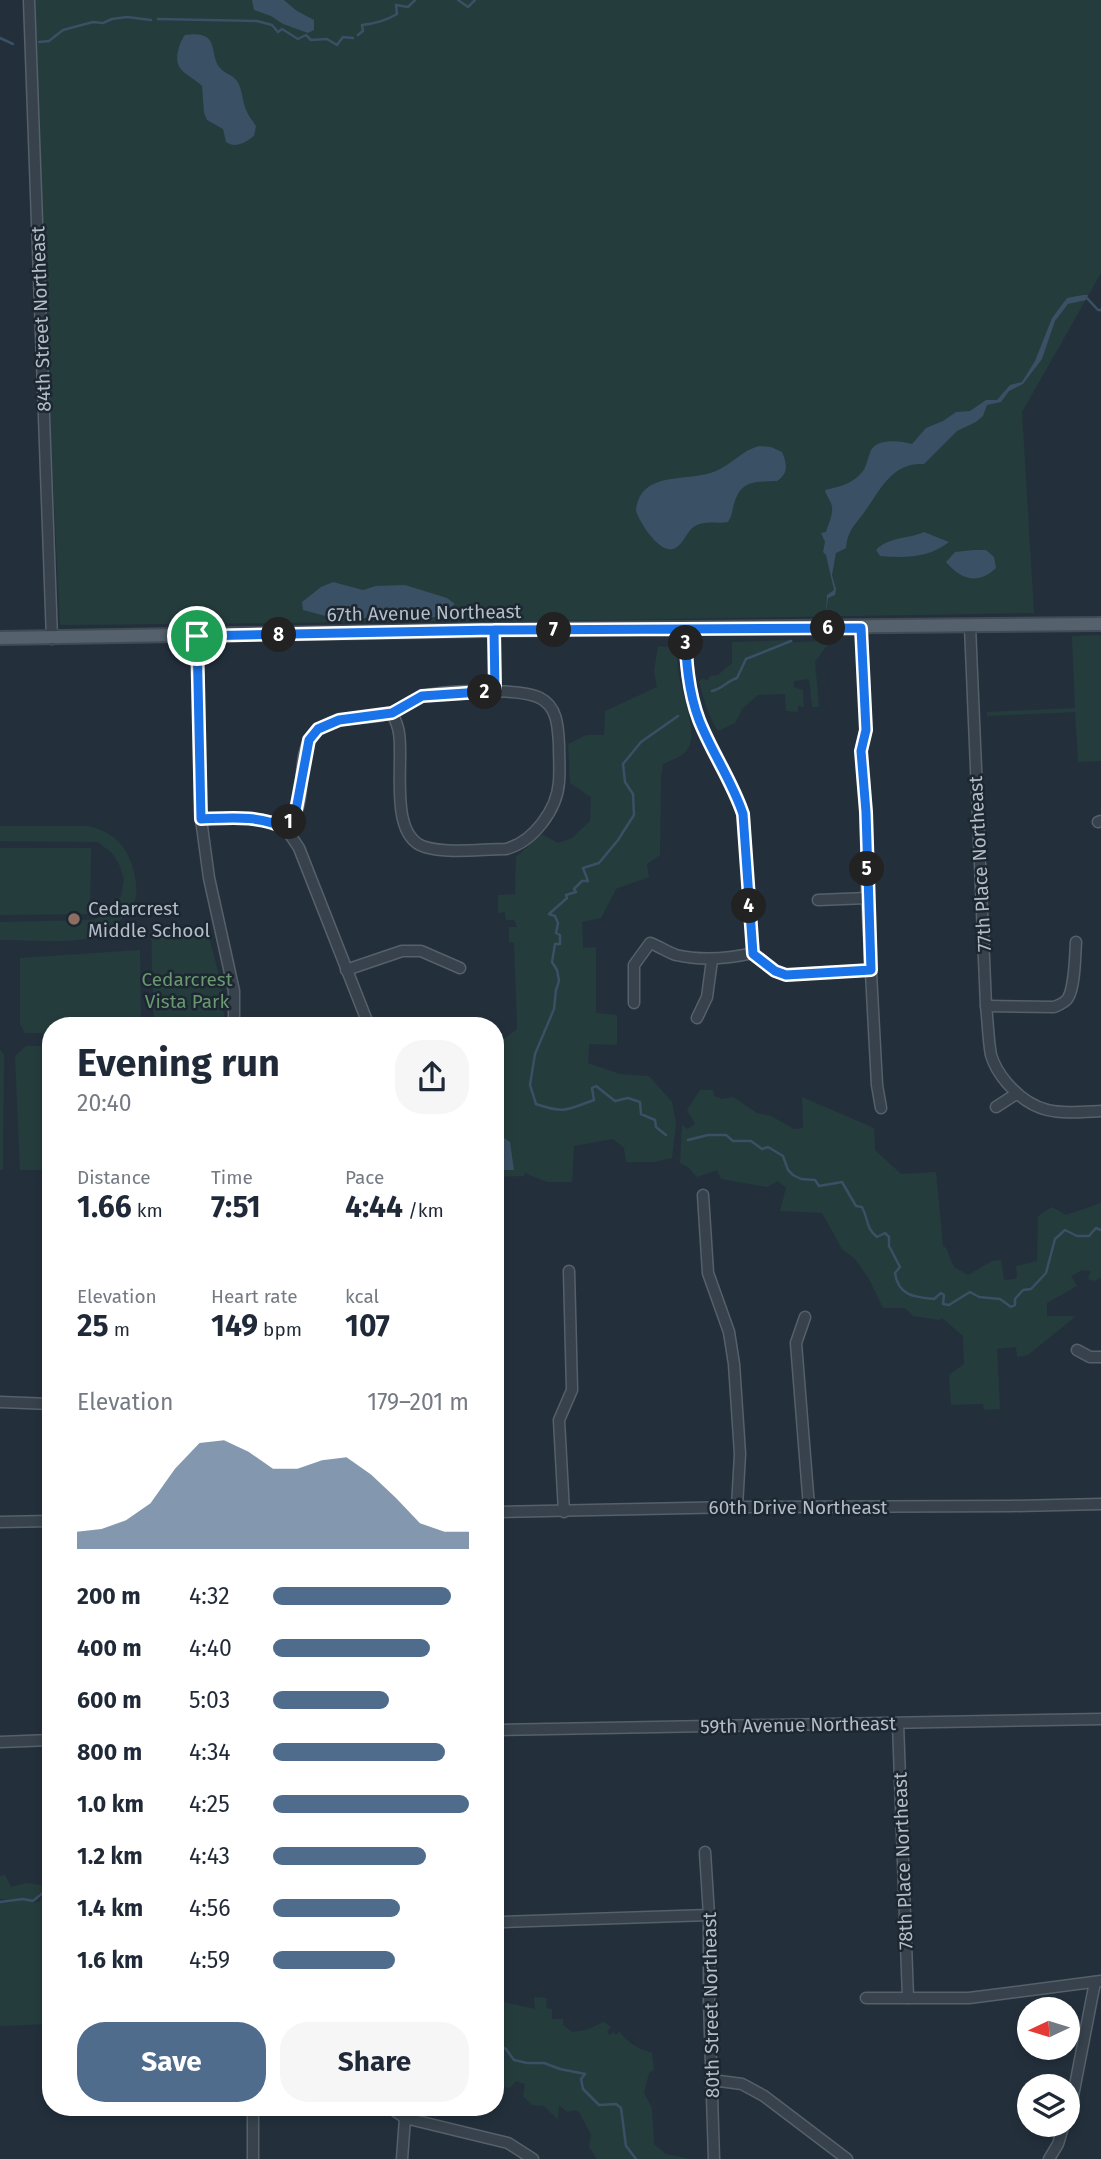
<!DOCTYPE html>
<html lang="en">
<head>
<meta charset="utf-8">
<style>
  body { margin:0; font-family:"Fira Sans",sans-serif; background:#f6f6f7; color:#1f2937; height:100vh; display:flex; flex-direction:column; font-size:26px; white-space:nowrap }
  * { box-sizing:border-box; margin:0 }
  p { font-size:23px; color:#747a83 }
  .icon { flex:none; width:38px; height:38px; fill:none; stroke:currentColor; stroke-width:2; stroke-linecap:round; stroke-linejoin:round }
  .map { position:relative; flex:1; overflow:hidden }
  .side { position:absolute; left:42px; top:1017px; width:462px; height:1099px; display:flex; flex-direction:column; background:#fff; border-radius:28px; box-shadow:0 4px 10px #0003 }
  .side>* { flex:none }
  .needle { width:46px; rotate:266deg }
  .controls { position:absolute; left:1017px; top:1997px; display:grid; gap:14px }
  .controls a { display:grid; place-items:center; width:63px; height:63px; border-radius:50%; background:#fff; box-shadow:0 4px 10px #0003; font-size:35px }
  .pin { position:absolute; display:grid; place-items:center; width:60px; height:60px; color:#fff; margin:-30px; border:4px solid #fff; border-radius:50%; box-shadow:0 2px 7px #0007 }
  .km { position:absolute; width:35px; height:35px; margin:-18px; border-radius:50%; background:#222; color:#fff; font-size:19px; line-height:35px; text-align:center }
  .round { display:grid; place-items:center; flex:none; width:74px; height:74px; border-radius:28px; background:#f6f6f7 }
  .overview { display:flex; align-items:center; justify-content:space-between; height:119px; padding:0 35px }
  h1 { font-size:38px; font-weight:700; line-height:52px }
  .stats { display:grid; grid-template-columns:repeat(3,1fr); gap:10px; height:119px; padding:7px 35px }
  .stats div { display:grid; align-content:center }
  .stats b { font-size:30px; font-weight:700 }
  .stats small { font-size:19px; font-weight:400 }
  .stats p { font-size:19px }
  .chart { height:196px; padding:14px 35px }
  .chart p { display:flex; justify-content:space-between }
  .chart svg { width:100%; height:126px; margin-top:7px; fill:#4f6c8d; opacity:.7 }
  .button { display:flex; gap:14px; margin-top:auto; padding:14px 35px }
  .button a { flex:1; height:80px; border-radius:28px; background:#4f6c8d; color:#fff; font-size:28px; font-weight:700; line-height:80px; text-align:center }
  .button a+a { background:#f6f6f7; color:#1f2937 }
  ul { padding:0 35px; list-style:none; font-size:23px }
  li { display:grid; grid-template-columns:112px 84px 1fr; align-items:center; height:52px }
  li i { height:18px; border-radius:9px; background:#4f6c8d }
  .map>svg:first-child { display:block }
</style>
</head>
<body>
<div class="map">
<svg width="1101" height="2159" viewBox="0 0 1101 2159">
  <rect width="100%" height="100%" fill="#23303c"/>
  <g fill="#253c3d">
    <path d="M30,0H1101V273L1022,412L1034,613L605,620L60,625Z"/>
    <path d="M1101,635V761L1078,762L1075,712L987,716V712L1075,708L1072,636Z"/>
    <path d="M792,640L794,643L796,642L830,641L815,662L819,707H812L809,679L794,681L793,687L803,690L804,707L798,706V712L786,711L785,694L758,695L743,708L735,723L718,731C708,716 704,699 699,682L702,678L707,681L710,676L718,675L732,663V642Z"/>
    <path d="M658,646L676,648C677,659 677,670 680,681C683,698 699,735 687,750C682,757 671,760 663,764L661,776L660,855L647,864L649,877L616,889L601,918L582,922L583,948L596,947V1013L617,1015V1045L589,1044L588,1063L620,1074L649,1076L672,1102L676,1123L672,1158L654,1162H626L624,1148L613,1139L574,1146L572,1182H547L525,1173L524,1176L495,1177V1041H501L517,1029L514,943L509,942V927H517L514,920H506L505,912L498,913V895L515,894L516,857L542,834L558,843L572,838L590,821L591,797L570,783L568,744L586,735H604L605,711L657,687L654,671Z"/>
    <path d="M0,826H87C115,831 130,849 135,877C137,887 138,899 131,908C123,920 106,933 93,937C72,944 24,940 0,940V922L92,920L109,914L121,896L124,879L119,864L112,853L98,842L0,841Z"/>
    <path d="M0,848H91L90,914L0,915Z"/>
    <path d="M207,929L221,983L225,1025H154L151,930Z"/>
    <path d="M140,950L141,1025L51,1026V1033H25L20,1024V958Z"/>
    <path d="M26,1046H51V1170H20L15,1056Z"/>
    <path d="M0,1050L4,1054L3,1170H0Z"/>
    <path d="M700,1090H713L714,1096L722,1099L733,1097L757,1113L771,1116L794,1129L803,1128L802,1097L874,1128L875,1150L901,1174L936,1172L943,1246L946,1248L954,1267L968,1275L992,1261L1001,1260L1004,1280L1015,1279L1017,1276L1016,1266L1037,1261L1038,1216L1052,1207L1066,1215L1101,1203V1278L1094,1281L1088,1279L1091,1271L1082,1270L1071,1276L1077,1286L1047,1303V1316H1076L1028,1355L1017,1357L1016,1347L997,1349L1000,1409L984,1410L983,1404L951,1405L949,1375L964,1364L963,1336L942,1318L939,1320L913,1316L905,1308H883L869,1279L855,1259L842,1249L822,1213L780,1211L786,1188L778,1181L767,1187L721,1179L717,1170L697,1177L688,1167L680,1163L682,1125L687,1129L695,1124L687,1110Z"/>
    <path d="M5,1875L11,1887L26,1883L41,1885L51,1876V1887L43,1890L33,1900L34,1903L40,1901L41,1897L51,1889V2024L0,2026V1903L12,1902L13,1900L0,1899V1876Z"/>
    <path d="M534,1997L547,1998L546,2008L552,2009V2019H563V2025L572,2032L586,2030L604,2022L611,2027L607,2032L610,2035L613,2032L617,2035L619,2031C629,2044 637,2048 652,2053L654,2070L649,2073L644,2093L652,2108L654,2144L666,2154L690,2159H597L589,2147L591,2135L579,2112L575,2110L567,2112L559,2105L558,2120L544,2106L532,2105L523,2096L525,2084L516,2081L510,2088L495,2085V2004L503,2002L535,2009Z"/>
  </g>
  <g fill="#395065">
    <path d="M252,0H284L297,11L314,20V30L308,33L283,24L271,16L254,10Z"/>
    <path d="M185,35C222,30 208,54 220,68C225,74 232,74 237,81C243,90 242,102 247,112C249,117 253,121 256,126L254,136C246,142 236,149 226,142L223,129L207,120L204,113L202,86C190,74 173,72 178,51C180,44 181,40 185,35Z"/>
    <path d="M1083,295H1088L1086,300L1068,304L1055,321L1042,359L1023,384L1009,391L1001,402L987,405L983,416L976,422L957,431L924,464C891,462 880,491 863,514C854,526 847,532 846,548L836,553L832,575L836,589L835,595L828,598L826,613L827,595L834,590L826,555L823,552L825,542L821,533L826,532C828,524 833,516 832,507C831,500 826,496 825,490C839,487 853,484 863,471C867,465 868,457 871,450C879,438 900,441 912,444L926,428L943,421L956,412L970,411L986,400H997L1010,385L1022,382L1035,361L1052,318L1067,298Z"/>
    <path d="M759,446L771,447L782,452C787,463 789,474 777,481C758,482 742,479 735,501C732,508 733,515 728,522C717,524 705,520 695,526C687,531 685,541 677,547C662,559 640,523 636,511C640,469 688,483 716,471C732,464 743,450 759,446Z"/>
    <path d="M924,532L949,542C929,558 905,558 880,556L876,550C888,537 908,539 924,532Z"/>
    <path d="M973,550H986L994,557L996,568C978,585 961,580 946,562L955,552Z"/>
    <path d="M333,582L363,590L376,586L405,585L447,598L455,604L436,617L424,618H333L303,610L302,602L321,587Z"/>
    <path d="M495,1132L510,1142L514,1170H495Z"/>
  </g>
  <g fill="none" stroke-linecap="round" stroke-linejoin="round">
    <g stroke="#395065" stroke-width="2.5">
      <path d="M458,0L468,7L475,0"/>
      <path d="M158,19L257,21L272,25L278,32L282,29L298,39L306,35L311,40L327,39L337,45L343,37L353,38"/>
      <path d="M358,35L363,31L362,25C373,24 387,20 397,14L396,5L408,7L415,0"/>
      <path d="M0,38L13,44"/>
      <path d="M39,42L49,41L63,30L93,22L103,23L112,19L127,17L151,20"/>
      <path d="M1086,297L1098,310H1101"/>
      <path d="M712,691C722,689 727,681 737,678L746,659L791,641"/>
      <path d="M666,1135L656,1127L655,1120L641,1114L640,1102L628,1098L615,1101L596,1086L592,1088L594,1100C566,1110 565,1114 536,1104L530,1085L535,1054L554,1009L556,990L559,981L557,970L552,962L555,944H560V935L556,933L558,923L555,916L549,914L567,898L566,895L576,892L574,889L582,881H588L583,868L599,863L618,840L634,815L633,794L625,782L623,764L641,742L678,716"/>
      <path d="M688,1140L708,1135H726L733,1141H751L762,1149L768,1147L783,1156L788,1170L793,1175L801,1179L815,1180L819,1186L842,1182L856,1206L862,1207C869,1220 865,1227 877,1237L885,1233L889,1237V1246L900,1267L895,1273C898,1296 915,1297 934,1299L941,1293L944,1295L943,1304L949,1305L970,1292L979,1297L1000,1299L1011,1307L1015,1305V1299L1023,1290L1031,1289L1046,1273L1055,1239L1065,1230L1077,1236H1089L1096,1228L1101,1230"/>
      <path d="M0,1902L23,1899L33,1901L51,1886"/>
      <path d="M495,2043L506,2049L514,2060L527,2063H544L560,2069L585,2074L581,2079L583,2089L599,2105L616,2104L621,2108L626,2146L636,2159"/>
    </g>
    <g stroke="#55606a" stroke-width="13">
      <g id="minor">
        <path d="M29,0L52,639"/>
        <path d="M970,626L986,1006C988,1022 988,1039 991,1055C994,1065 1000,1075 1007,1083C1036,1117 1061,1113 1101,1111"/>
        <path d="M861,628L866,730L861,751L866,812L867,898L877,1085L881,1108"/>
        <path d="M685,629C686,660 688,691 699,720C712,753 732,781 743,814L753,953"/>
        <path d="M494,630L495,691"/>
        <path d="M197,637L201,819L209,878L234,991V1026"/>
        <path d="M201,819C230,818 258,815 285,827"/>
        <path d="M1098,822L1101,821"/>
        <path d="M285,827C289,822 294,816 297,810C306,786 296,752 315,733C335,712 367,722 391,713C402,709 411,699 424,696C446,690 521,688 540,698C558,707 558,728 559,745C559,757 560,770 559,782C557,810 533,842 506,849C482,849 447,854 425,847C388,836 404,763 399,733C398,726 395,719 392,713"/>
        <path d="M285,827L299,848L369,1026"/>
        <path d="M818,900L867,898"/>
        <path d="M346,970L402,951H421L460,968"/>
        <path d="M634,1003V965L650,943C659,946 667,952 676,955C702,961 727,959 753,953L775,971L786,975L871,970"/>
        <path d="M986,1006L1054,1007C1059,1005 1065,1003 1068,998C1075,986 1075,956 1076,942"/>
        <path d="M697,1018L707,997L712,960"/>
        <path d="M996,1107L1016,1094"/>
        <path d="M703,1195L708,1273L729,1332L734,1364L740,1454L737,1507"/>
        <path d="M805,1317L796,1343L809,1507"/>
        <path d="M1077,1350L1090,1357H1101"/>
        <path d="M0,1402L51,1404"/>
        <path d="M495,1512L737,1507L1011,1506L1101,1504"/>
        <path d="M564,1512L559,1420L572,1390L569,1271"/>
        <path d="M0,1522L51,1521"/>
        <path d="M898,1724L908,1998"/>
        <path d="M495,1730L1101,1719"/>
        <path d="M0,1742L51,1740"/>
        <path d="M705,1852L709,1915V2001L714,2159"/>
        <path d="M503,1922L709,1915"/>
        <path d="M866,1998H969L1101,1981"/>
        <path d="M712,2080L742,2084L764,2096L847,2159"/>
        <path d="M253,2107V2159"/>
        <path d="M389,2107L405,2118L508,2143L533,2159"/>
        <path d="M1068,2115L1072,2101L1095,1982"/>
        <path d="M402,2159L405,2118"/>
        <path d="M1049,2159L1058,2144L1064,2124"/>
      </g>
    </g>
    <g stroke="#404b55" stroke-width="16">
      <path id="major" d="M0,638L494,630L1101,624"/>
    </g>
    <use href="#minor" stroke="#37424c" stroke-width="10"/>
    <use href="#major" stroke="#55616c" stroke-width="12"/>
  </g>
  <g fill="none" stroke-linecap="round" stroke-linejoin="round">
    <g stroke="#fff" stroke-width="14">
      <path id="route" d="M197,636L201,819C230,818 259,815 285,828L296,810L309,740L318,729L339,720L392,713L422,696L495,691L494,630L685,629C686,660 688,691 699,720C712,753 732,781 743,814L753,954L775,971L786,975L871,970L866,812L861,751L866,730L861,628L494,630L197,636"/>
    </g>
    <use href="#route" stroke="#1a73e8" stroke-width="9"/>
  </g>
  <circle fill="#8d6e63" stroke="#1c2731" stroke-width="2.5" cx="74" cy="919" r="7"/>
  <g text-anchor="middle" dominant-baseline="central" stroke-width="5" stroke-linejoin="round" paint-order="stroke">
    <g font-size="19" fill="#b3bdc7" stroke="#1c2731">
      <text transform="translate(41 319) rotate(-92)">84th Street Northeast</text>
      <text transform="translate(424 613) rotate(-1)">67th Avenue Northeast</text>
      <text transform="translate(980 864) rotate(-93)">77th Place Northeast</text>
      <text x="798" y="1507">60th Drive Northeast</text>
      <text transform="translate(798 1725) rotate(-1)">59th Avenue Northeast</text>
      <text transform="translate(903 1861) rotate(-92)">78th Place Northeast</text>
      <text transform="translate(711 2005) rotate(-91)">80th Street Northeast</text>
    </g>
    <g font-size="19" fill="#b3bdc7" stroke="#1c2731" text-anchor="start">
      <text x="88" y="908">Cedarcrest<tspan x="88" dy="22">Middle School</tspan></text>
    </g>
    <g font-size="19" fill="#6a9870" stroke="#1c2731">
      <text x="187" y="979">Cedarcrest<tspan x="187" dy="22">Vista Park</tspan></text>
    </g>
  </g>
</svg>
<div class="controls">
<a><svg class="needle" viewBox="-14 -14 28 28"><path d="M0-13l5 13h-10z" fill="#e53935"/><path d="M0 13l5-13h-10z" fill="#747a83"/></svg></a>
<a><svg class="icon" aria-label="layers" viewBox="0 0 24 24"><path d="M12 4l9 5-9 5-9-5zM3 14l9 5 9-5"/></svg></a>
</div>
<div class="pin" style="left:197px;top:636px;background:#1e9e55"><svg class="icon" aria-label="arrive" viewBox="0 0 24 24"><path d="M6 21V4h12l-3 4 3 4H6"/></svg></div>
<b class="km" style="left:289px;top:822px">1</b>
<b class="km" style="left:485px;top:692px">2</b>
<b class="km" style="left:686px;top:643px">3</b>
<b class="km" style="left:749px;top:906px">4</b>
<b class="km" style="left:867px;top:869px">5</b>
<b class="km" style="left:828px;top:628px">6</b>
<b class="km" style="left:554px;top:630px">7</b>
<b class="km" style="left:279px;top:635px">8</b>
<section class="side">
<div class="overview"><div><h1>Evening run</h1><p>20:40</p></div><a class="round"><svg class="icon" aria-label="share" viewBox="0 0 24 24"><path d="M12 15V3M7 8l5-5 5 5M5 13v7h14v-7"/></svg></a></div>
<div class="stats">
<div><p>Distance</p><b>1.66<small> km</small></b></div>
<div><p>Time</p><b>7:51</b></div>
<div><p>Pace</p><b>4:44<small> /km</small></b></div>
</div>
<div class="stats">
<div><p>Elevation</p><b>25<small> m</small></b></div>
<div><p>Heart rate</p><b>149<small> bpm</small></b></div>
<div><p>kcal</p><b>107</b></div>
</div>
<div class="chart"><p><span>Elevation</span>179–201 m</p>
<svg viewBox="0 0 160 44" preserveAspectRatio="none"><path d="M0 44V38L10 37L20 34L30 28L40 16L50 7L60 6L70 10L80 16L90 16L100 13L110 12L120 18L130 26L140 35L150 38L160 38V44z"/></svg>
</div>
<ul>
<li><b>200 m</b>4:32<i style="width:91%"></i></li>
<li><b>400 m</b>4:40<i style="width:80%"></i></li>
<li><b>600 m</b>5:03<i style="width:59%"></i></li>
<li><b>800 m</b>4:34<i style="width:88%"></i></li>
<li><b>1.0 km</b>4:25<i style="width:100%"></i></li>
<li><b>1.2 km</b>4:43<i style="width:78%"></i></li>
<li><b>1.4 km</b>4:56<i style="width:65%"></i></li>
<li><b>1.6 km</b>4:59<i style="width:62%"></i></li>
</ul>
<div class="button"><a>Save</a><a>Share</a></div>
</section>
</div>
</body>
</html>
